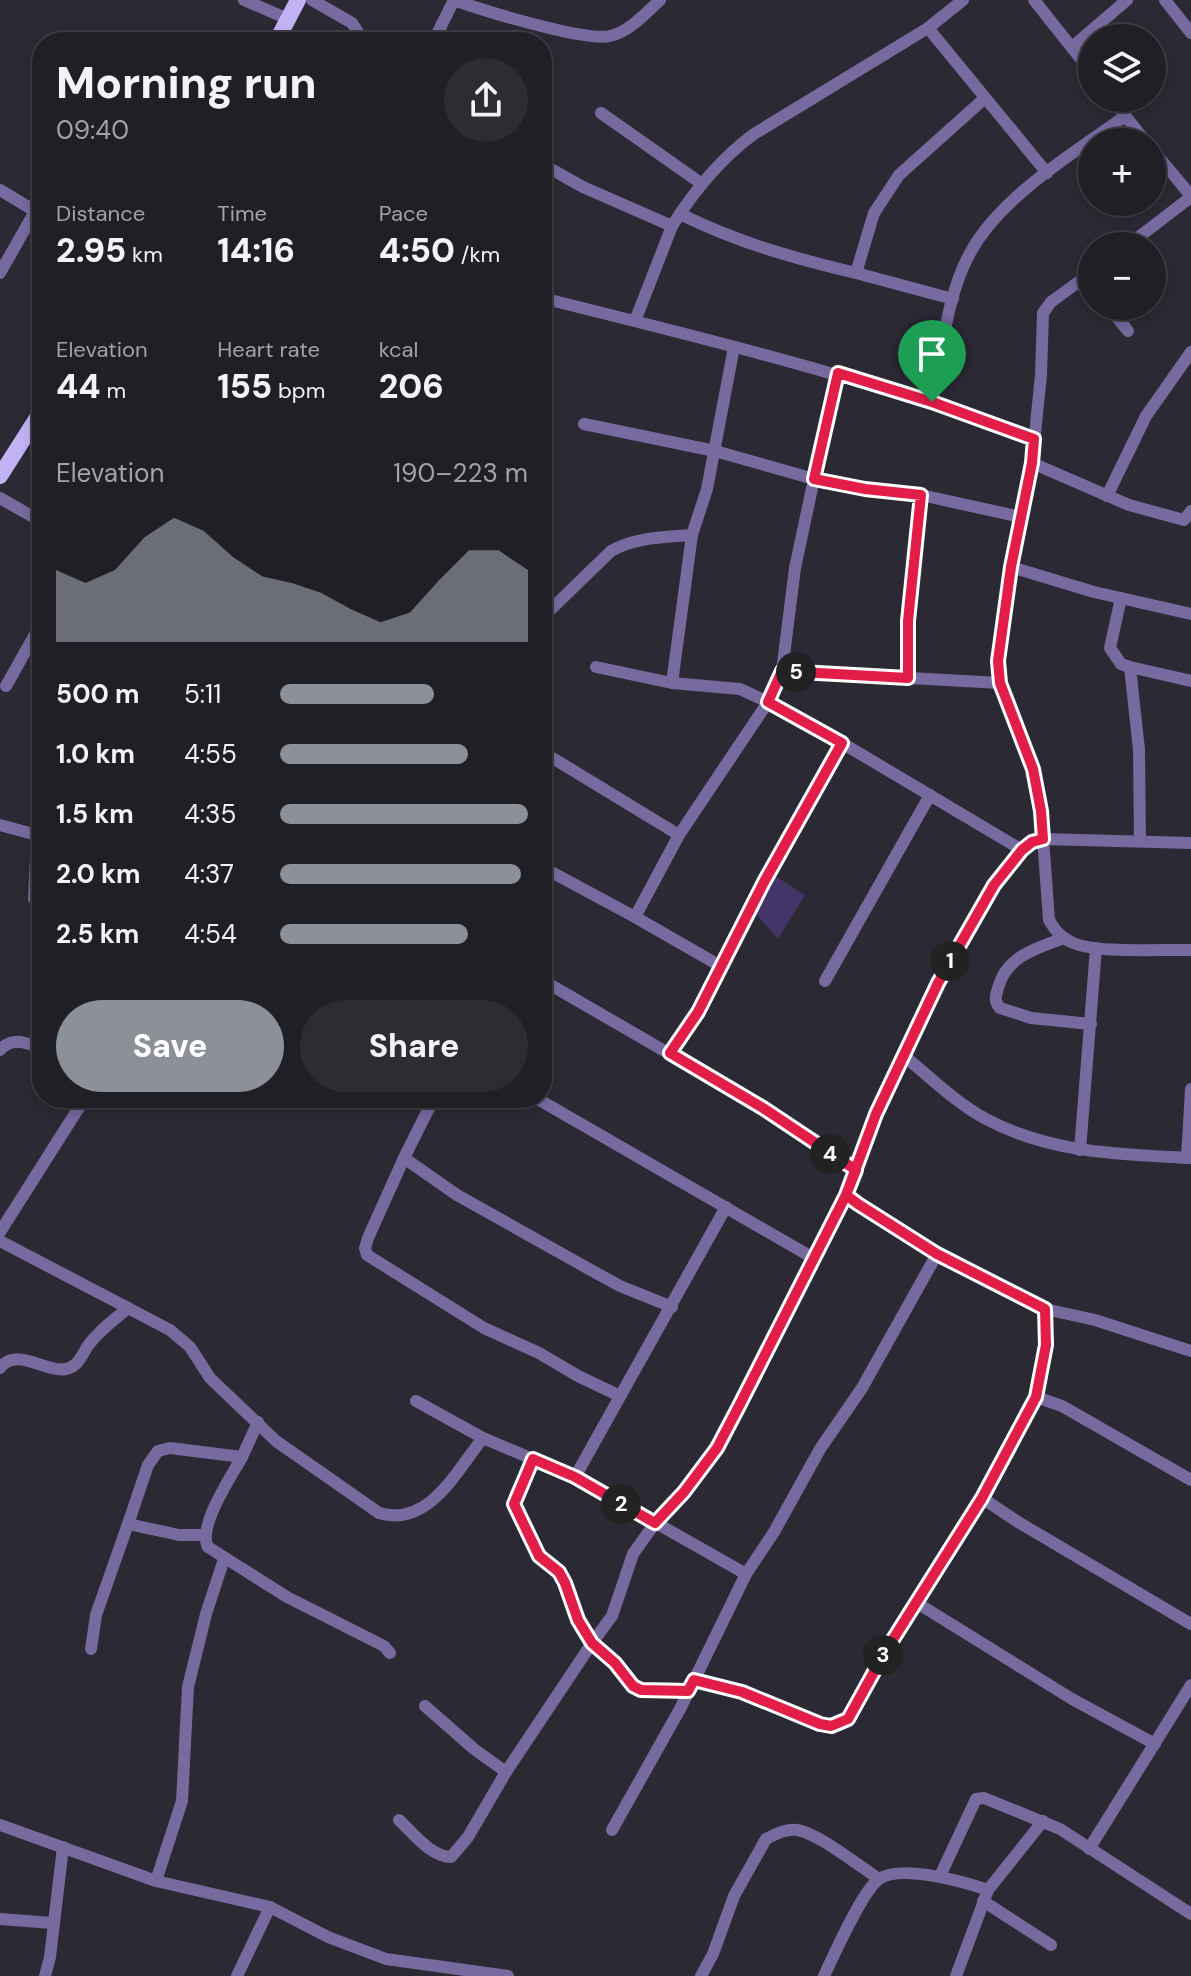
<!DOCTYPE html>
<html lang="en">
<head>
<meta charset="utf-8">
<style>
  body { margin:0; font-family:"DM Sans",sans-serif; background:#2d2c32; color:#f1f3f6; height:100vh; display:flex; flex-direction:column; font-size:30px; white-space:nowrap }
  * { box-sizing:border-box; margin:0 }
  p { font-size:26px; color:#a2a2a7 }
  .icon { flex:none; width:44px; height:44px; fill:none; stroke:currentColor; stroke-width:2; stroke-linecap:round; stroke-linejoin:round }
  .map { position:relative; flex:1; overflow:hidden }
  .sheet { position:absolute; left:32px; top:32px; width:520px; height:1076px; display:flex; flex-direction:column; background:#201f26; border-radius:32px; box-shadow:0 4px 12px #0003,0 0 0 2px #3d3d43 }
  .sheet>* { flex:none }
  .fabs { position:absolute; left:1078px; top:24px; display:grid; gap:16px }
  .fabs a { display:grid; place-items:center; width:88px; height:88px; border-radius:50%; background:#201f26; box-shadow:0 4px 12px #0003,0 0 0 2px #3d3d43; font-size:40px }
  .pin { position:absolute; display:grid; place-items:center; width:68px; height:68px; color:#fff; margin:-82px -34px; border-radius:50% 50% 50% 0; rotate:-45deg; box-shadow:0 0 8px #0007 }
  .pin .icon { rotate:45deg }
  .km { position:absolute; width:40px; height:40px; margin:-20px; border-radius:50%; background:#222; color:#fff; font-size:22px; line-height:40px; text-align:center }
  .round { display:grid; place-items:center; flex:none; width:84px; height:84px; border-radius:42px; background:#2d2c32 }
  .summary { display:flex; align-items:center; justify-content:space-between; height:136px; padding:0 24px }
  h1 { font-size:44px; font-weight:800; line-height:60px }
  .stats { display:grid; grid-template-columns:repeat(3,1fr); gap:12px; height:136px; padding:8px 24px }
  .stats div { display:grid; align-content:center }
  .stats b { font-size:34px; font-weight:800 }
  .stats small { font-size:22px; font-weight:400 }
  .stats p { font-size:22px }
  .chart { height:224px; padding:16px 24px }
  .chart p { display:flex; justify-content:space-between }
  .chart svg { width:100%; height:144px; margin-top:8px; fill:#8c9099; opacity:.7 }
  .cta { display:flex; gap:16px; margin-top:auto; padding:16px 24px }
  .cta a { flex:1; height:92px; border-radius:48px; background:#8c9099; color:#fff; font-size:32px; font-weight:800; line-height:92px; text-align:center }
  .cta a+a { background:#2d2c32; color:#f1f3f6 }
  ul { padding:0 24px; list-style:none; font-size:26px }
  li { display:grid; grid-template-columns:128px 96px 1fr; align-items:center; height:60px }
  li i { height:20px; border-radius:10px; background:#8c9099 }
  .map>svg:first-child { display:block }
</style>
</head>
<body>
<div class="map">
<svg width="1191" height="1976" viewBox="0 0 1191 1976">
  <rect width="100%" height="100%" fill="#2b2933"/>
  <path fill="#433568" d="M775,876L805,895L778,939L753,911Z"/>
  <g fill="none" stroke-linecap="round" stroke-linejoin="round">
    <g stroke="#766a9f" stroke-width="12">
      <path d="M244,0L288,19"/>
      <path d="M312,0L352,23L361,37L376,42"/>
      <path d="M454,0C482,10 585,42 610,36C629,32 646,13 660,0"/>
      <path d="M1034,0L1092,73"/>
      <path d="M1165,0L1191,33"/>
      <path d="M928,28L1047,173"/>
      <path d="M433,42L454,0"/>
      <path d="M1072,47L1127,0"/>
      <path d="M1111,98L1146,142"/>
      <path d="M601,113L702,184"/>
      <path d="M1152,149L1191,196"/>
      <path d="M542,164L583,187L672,226C694,191 720,159 754,134L928,28L963,0"/>
      <path d="M0,190L35,211"/>
      <path d="M680,214C739,243 793,258 856,273"/>
      <path d="M1127,246L1191,197"/>
      <path d="M1092,272L1051,302L1043,313L1041,375L1032,463L1011,567L998,661L1000,683L1033,769L1041,811L1049,920C1055,930 1060,937 1071,942C1095,954 1162,949 1191,950"/>
      <path d="M0,273L42,199"/>
      <path d="M542,298C708,339 873,380 1034,439"/>
      <path d="M953,299L856,273L874,213L899,175L985,98"/>
      <path d="M1108,306L1128,331"/>
      <path d="M635,321L672,226"/>
      <path d="M932,402C942,354 946,297 970,253C1001,196 1073,154 1125,116"/>
      <path d="M584,424L715,451L814,479L838,373"/>
      <path d="M1032,463L1129,505L1184,520L1191,511"/>
      <path d="M1107,496L1146,416L1191,352"/>
      <path d="M0,498L42,522"/>
      <path d="M1011,567L1094,592L1191,614"/>
      <path d="M1121,598L1110,648L1121,664L1130,667"/>
      <path d="M542,618L611,551C636,537 665,537 692,535"/>
      <path d="M596,667L672,683L692,535L707,489L734,347"/>
      <path d="M782,671L1000,683"/>
      <path d="M908,678V621L921,495"/>
      <path d="M672,683L740,689L768,702L782,671L795,568L814,479L865,489L921,495L1021,517"/>
      <path d="M6,686L42,622"/>
      <path d="M842,743L1022,850L1032,842L1043,839L1191,843"/>
      <path d="M542,755L546,754L679,835"/>
      <path d="M0,825L37,835L34,899L42,906"/>
      <path d="M1140,841L1139,750L1130,667L1191,681"/>
      <path d="M542,867L635,917L679,835L768,702L842,743L764,882L722,967L635,917"/>
      <path d="M1064,938C1037,948 1008,956 999,985C996,995 993,1000 1000,1008L1031,1018L1091,1024"/>
      <path d="M542,980L763,1108L856,1170"/>
      <path d="M825,981L930,795"/>
      <path d="M0,1050C13,1036 26,1043 42,1048"/>
      <path d="M670,1053L698,1012L722,967"/>
      <path d="M903,1055C930,1077 956,1103 986,1119C1052,1154 1120,1154 1191,1158"/>
      <path d="M138,1098H154"/>
      <path d="M434,1098L404,1158L457,1195L589,1269L620,1286L672,1307"/>
      <path d="M536,1098L815,1259"/>
      <path d="M1080,1150L1096,948"/>
      <path d="M404,1158L368,1238L365,1248L367,1255L484,1328L539,1353L578,1376L620,1396"/>
      <path d="M1187,1158L1191,1089"/>
      <path d="M846,1195L913,1241L1045,1309L1095,1320L1191,1351"/>
      <path d="M0,1232L85,1098"/>
      <path d="M0,1241L170,1330L190,1347L210,1378L276,1441L379,1513C429,1528 457,1470 483,1438L575,1477L746,1574"/>
      <path d="M0,1368C17,1346 45,1373 66,1369C77,1367 82,1356 87,1347C98,1331 114,1320 128,1308"/>
      <path d="M1036,1397L1062,1406L1191,1480"/>
      <path d="M416,1401L483,1438"/>
      <path d="M242,1457C231,1477 197,1527 208,1547L287,1597L384,1646L390,1653"/>
      <path d="M533,1459L515,1496V1508L539,1556L559,1572L565,1583L578,1620L592,1643L612,1616L633,1554L655,1523L684,1492L717,1448L846,1195L876,1114L938,983L994,885L1022,850"/>
      <path d="M575,1477L726,1207"/>
      <path d="M982,1498L1018,1522L1191,1624"/>
      <path d="M128,1524L148,1465L158,1451L170,1448L242,1457L258,1422"/>
      <path d="M917,1603L1072,1699L1155,1744"/>
      <path d="M91,1649L96,1615L128,1524L179,1535H204"/>
      <path d="M694,1680L742,1692L820,1724L831,1726L848,1719L885,1652L982,1498L1036,1397L1046,1345L1045,1309"/>
      <path d="M425,1706L474,1749L506,1772"/>
      <path d="M399,1820C413,1833 431,1857 451,1857L468,1837L506,1772L592,1643L615,1663L633,1686L641,1690L688,1691"/>
      <path d="M0,1825L156,1881L270,1907L328,1937L386,1959L508,1976"/>
      <path d="M612,1830L680,1709L746,1574L774,1532L820,1449L862,1388L937,1254"/>
      <path d="M1089,1849L1191,1685"/>
      <path d="M940,1876L976,1799L984,1798L1060,1829L1191,1914"/>
      <path d="M156,1881L182,1801L188,1687L206,1614L224,1559"/>
      <path d="M983,1901L1051,1945"/>
      <path d="M0,1919L52,1923"/>
      <path d="M45,1976L50,1957L63,1847"/>
      <path d="M237,1976L270,1907"/>
      <path d="M701,1976L713,1954L734,1896L766,1839C775,1834 787,1829 797,1830C818,1833 859,1866 879,1879"/>
      <path d="M824,1976C834,1955 862,1891 879,1879C901,1864 965,1882 988,1890"/>
      <path d="M956,1976L988,1890L1043,1821"/>
    </g>
    <g stroke="#c0b2f3" stroke-width="16">
      <path d="M276,42L298,0"/>
      <path d="M0,476L42,410"/>
    </g>
  </g>
  <g fill="none" stroke-linecap="round" stroke-linejoin="round">
    <g stroke="#fff" stroke-width="16">
      <path id="route" d="M932,402L1034,439L1032,463L1011,567L998,661L1000,683L1033,769L1041,811L1043,839L1032,842L1022,850L994,885L938,983L876,1114L846,1195L739,1406L717,1448L684,1492L655,1523L575,1477L533,1459L514,1504L539,1556L559,1572L565,1583L578,1620L592,1643L615,1663L633,1686L641,1690L688,1691L694,1680L742,1692L820,1724L831,1726L848,1719L885,1652L982,1498L1036,1397L1046,1345L1045,1309L937,1254L858,1204L846,1195L856,1170L763,1108L670,1053L698,1012L764,882L842,743L768,702L782,671L908,678V621L921,495L865,489L814,479L838,373L932,402"/>
    </g>
    <use href="#route" stroke="#e11d48" stroke-width="10"/>
  </g>
</svg>
<div class="fabs">
<a><svg class="icon" aria-label="layers" viewBox="0 0 24 24"><path d="M12 4l9 5-9 5-9-5zM3 14l9 5 9-5"/></svg></a>
<a>+</a>
<a>−</a>
</div>
<div class="pin" style="left:932px;top:402px;background:#1e9e55"><svg class="icon" aria-label="arrive" viewBox="0 0 24 24"><path d="M6 21V4h12l-3 4 3 4H6"/></svg></div>
<b class="km" style="left:950px;top:961px">1</b>
<b class="km" style="left:621px;top:1504px">2</b>
<b class="km" style="left:883px;top:1655px">3</b>
<b class="km" style="left:830px;top:1154px">4</b>
<b class="km" style="left:796px;top:672px">5</b>
<section class="sheet">
<div class="summary"><div><h1>Morning run</h1><p>09:40</p></div><a class="round"><svg class="icon" aria-label="share" viewBox="0 0 24 24"><path d="M12 15V3M7 8l5-5 5 5M5 13v7h14v-7"/></svg></a></div>
<div class="stats">
<div><p>Distance</p><b>2.95<small> km</small></b></div>
<div><p>Time</p><b>14:16</b></div>
<div><p>Pace</p><b>4:50<small> /km</small></b></div>
</div>
<div class="stats">
<div><p>Elevation</p><b>44<small> m</small></b></div>
<div><p>Heart rate</p><b>155<small> bpm</small></b></div>
<div><p>kcal</p><b>206</b></div>
</div>
<div class="chart"><p><span>Elevation</span>190–223 m</p>
<svg viewBox="0 0 160 44" preserveAspectRatio="none"><path d="M0 44V22L10 26L20 22L30 12L40 6L50 10L60 18L70 24L80 26L90 29L100 34L110 38L120 35L130 25L140 16L150 16L160 22V44z"/></svg>
</div>
<ul>
<li><b>500 m</b>5:11<i style="width:62%"></i></li>
<li><b>1.0 km</b>4:55<i style="width:76%"></i></li>
<li><b>1.5 km</b>4:35<i style="width:100%"></i></li>
<li><b>2.0 km</b>4:37<i style="width:97%"></i></li>
<li><b>2.5 km</b>4:54<i style="width:76%"></i></li>
</ul>
<div class="cta"><a>Save</a><a>Share</a></div>
</section>
</div>
</body>
</html>
